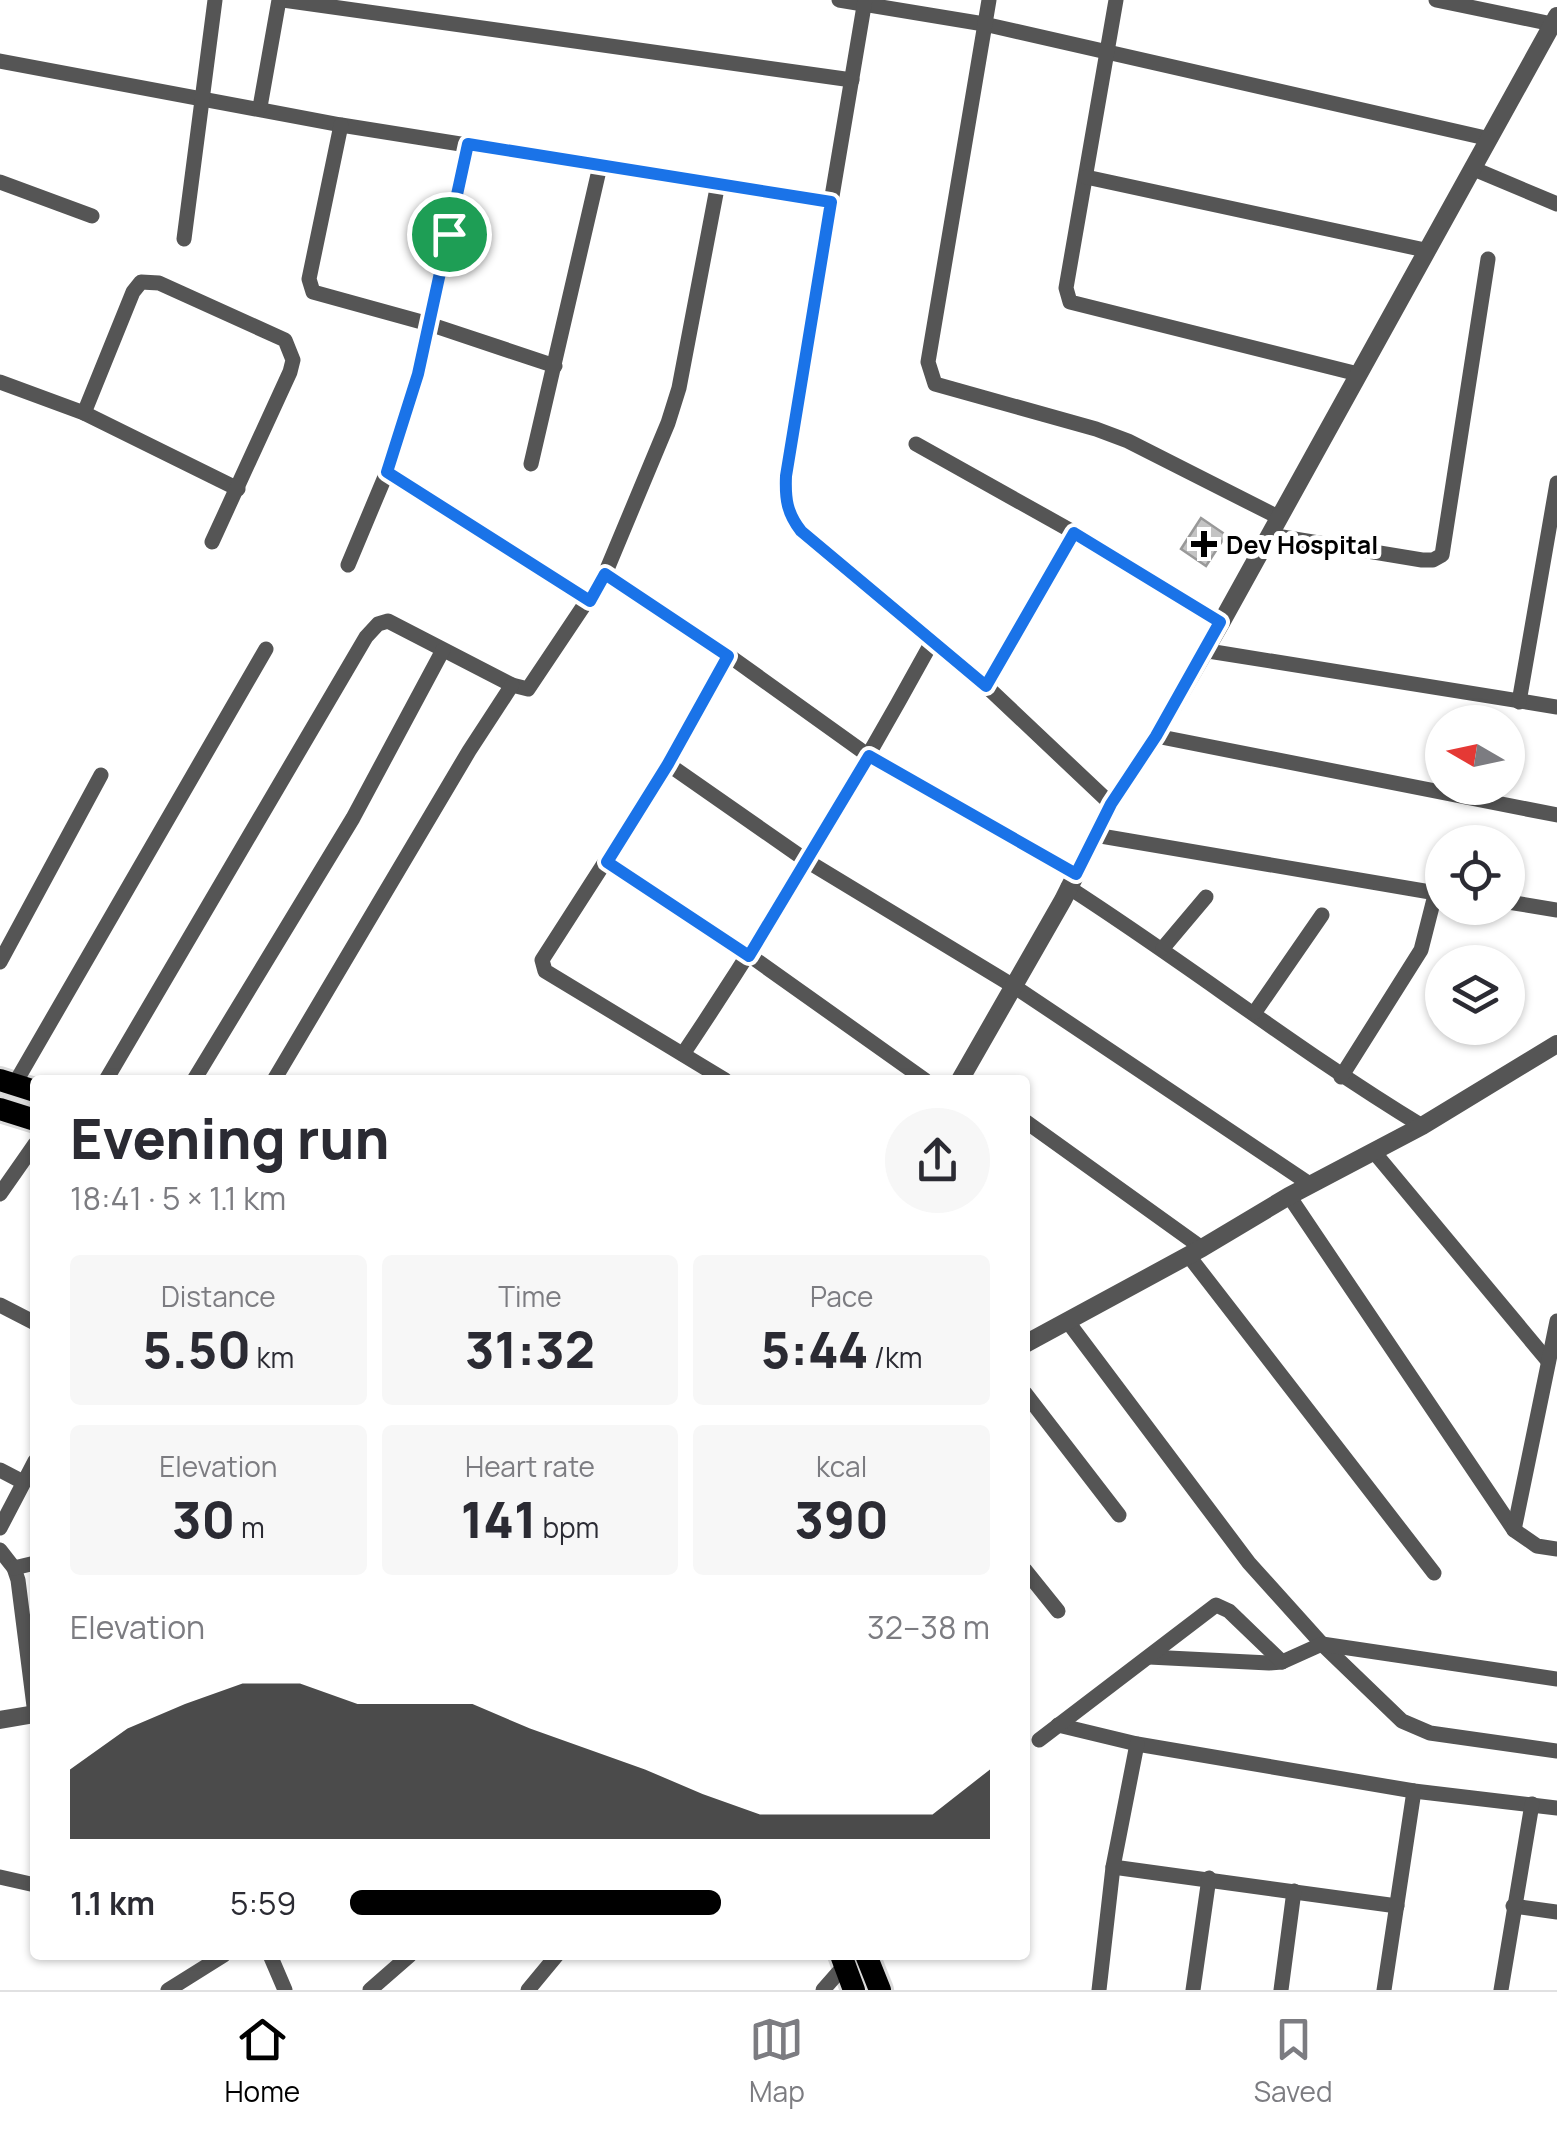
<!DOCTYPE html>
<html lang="en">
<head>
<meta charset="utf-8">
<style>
  body { margin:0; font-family:Manrope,sans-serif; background:#f7f7f7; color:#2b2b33; height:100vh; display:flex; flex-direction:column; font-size:38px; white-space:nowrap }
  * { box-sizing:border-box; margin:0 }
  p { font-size:32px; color:#7c7c81 }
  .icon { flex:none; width:55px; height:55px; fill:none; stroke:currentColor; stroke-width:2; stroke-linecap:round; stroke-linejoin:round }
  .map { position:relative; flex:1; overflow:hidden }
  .panel { position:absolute; left:30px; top:1075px; width:1000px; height:885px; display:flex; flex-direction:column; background:#fff; border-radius:10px; box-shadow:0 2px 8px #0004 }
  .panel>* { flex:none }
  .needle { width:65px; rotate:279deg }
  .tools { position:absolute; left:1425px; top:705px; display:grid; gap:20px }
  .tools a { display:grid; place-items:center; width:100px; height:100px; border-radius:50%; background:#fff; box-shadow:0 2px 8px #0004; font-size:50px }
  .pin { position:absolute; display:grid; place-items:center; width:85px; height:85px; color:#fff; margin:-42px; border:5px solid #fff; border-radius:50%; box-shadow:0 2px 10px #0007 }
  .round { display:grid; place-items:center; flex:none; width:105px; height:105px; border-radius:52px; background:#f7f7f7 }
  .head { display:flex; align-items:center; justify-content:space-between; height:170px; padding:0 40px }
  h1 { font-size:55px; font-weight:800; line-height:75px }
  .stats { display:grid; grid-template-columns:repeat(3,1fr); gap:15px; height:170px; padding:10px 40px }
  .stats div { display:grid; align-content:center; border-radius:10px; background:#f7f7f7; text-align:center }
  .stats b { font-size:50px; font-weight:800 }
  .stats small { font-size:28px; font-weight:400 }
  .stats p { font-size:28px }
  .chart { height:280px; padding:20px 40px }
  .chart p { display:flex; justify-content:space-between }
  .chart svg { width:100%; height:180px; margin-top:10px; fill:#000; opacity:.7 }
  ul { padding:0 40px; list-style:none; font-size:32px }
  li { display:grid; grid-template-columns:160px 120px 1fr; align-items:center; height:75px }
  li i { height:25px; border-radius:12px; background:#000 }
  .menu { display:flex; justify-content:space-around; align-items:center; height:140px; border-top:2px solid #e1e1e2; background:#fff; font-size:28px; color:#7c7c81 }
  .menu a { display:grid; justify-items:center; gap:5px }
  .menu .selected { color:#000 }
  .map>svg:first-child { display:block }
</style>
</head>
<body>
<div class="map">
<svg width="1557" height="1990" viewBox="0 0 1557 1990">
  <rect width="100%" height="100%" fill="#fff"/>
  <path fill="#c4c4c4" stroke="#999" stroke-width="2.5" d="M1201,518L1226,535L1206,566L1181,549Z"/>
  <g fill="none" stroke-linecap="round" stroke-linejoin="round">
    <g stroke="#dbdbdb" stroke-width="28">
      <g id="primary">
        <path d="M0,1080L35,1091"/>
        <path d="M0,1109L35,1120"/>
        <path d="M841,1955L854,1990"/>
        <path d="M866,1955L880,1990"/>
      </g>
    </g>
    <g stroke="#555" stroke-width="15">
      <path d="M283,0L852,80"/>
      <path d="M839,0L984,24L1490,139"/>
      <path d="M865,0L785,476C785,499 787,513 801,531L985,685L1111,804"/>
      <path d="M989,0L928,362L935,384L1096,429L1128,441L1278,517"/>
      <path d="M1116,0L1066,288L1070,302L1358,374"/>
      <path d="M1436,0L1552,24"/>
      <path d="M0,61L341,125L831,203"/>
      <path d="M260,107L279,0"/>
      <path d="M341,125L309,279L313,292L429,324L555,366"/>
      <path d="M1474,169L1557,204"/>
      <path d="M1086,177L1425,250"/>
      <path d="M0,182L92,216"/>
      <path d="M184,239L215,0"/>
      <path d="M0,382L84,413L238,489"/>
      <path d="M84,413L133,292L141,282L159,283L285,340L293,360L290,372L212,542"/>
      <path d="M916,444L1075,533L1221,623"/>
      <path d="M531,464L600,166"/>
      <path d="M387,472L589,601"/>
      <path d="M1270,535L1422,560H1433L1442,555L1488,259"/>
      <path d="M348,565L387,472L418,374L468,144"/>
      <path d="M605,574L668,423L679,388L718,183"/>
      <path d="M1202,650L1557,707"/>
      <path d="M985,685L1075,533"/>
      <path d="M1519,702L1557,483"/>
      <path d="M1156,736L1557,815"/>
      <path d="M668,764L807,861L1015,987L1311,1185"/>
      <path d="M1095,835L1442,894"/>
      <path d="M607,861L749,955L925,1080"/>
      <path d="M1068,887C1188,964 1300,1052 1422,1126"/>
      <path d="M1508,902L1557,910"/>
      <path d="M1163,948L1206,897"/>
      <path d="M0,962L101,775"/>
      <path d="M1255,1012L1322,915"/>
      <path d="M683,1054C773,920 855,782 933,640"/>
      <path d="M1341,1077L1421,950L1435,895"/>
      <path d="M106,1080L366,637L378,624L388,621L512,685L528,689L605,574L728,655L869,756L1076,874"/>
      <path d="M194,1080L353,818L443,650"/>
      <path d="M274,1080L469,751L512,685"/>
      <path d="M725,1080L545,971L542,960L668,764L728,655"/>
      <path d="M14,1085L266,649"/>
      <path d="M1025,1121L1202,1248"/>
      <path d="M1374,1152L1548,1361"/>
      <path d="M0,1194L35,1144"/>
      <path d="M1289,1196L1514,1530L1537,1546L1557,1549"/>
      <path d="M1188,1255L1434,1573"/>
      <path d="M0,1305L35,1323"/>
      <path d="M1068,1322L1249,1563L1322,1644L1402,1721L1430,1733L1557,1751"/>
      <path d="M1025,1393L1119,1515"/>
      <path d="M0,1470L23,1482"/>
      <path d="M0,1528L35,1461"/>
      <path d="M1514,1530L1557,1321"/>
      <path d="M0,1550L14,1568L18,1580L35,1714"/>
      <path d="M14,1568L35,1563"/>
      <path d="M1025,1570L1058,1611"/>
      <path d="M1149,1657L1269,1663L1282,1662L1322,1644L1557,1679"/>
      <path d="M1058,1725L1137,1744L1414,1791L1557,1808"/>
      <path d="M1039,1740L1216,1605L1229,1611L1282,1662"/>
      <path d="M1113,1867L1397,1906"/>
      <path d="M0,1877L35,1885"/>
      <path d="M1513,1906L1557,1912"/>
      <path d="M270,1955L285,1990"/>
      <path d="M168,1990L224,1955"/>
      <path d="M370,1990L410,1955"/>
      <path d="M528,1990L557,1955"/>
      <path d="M823,1990L845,1965"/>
      <path d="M1099,1990L1113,1867L1137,1744"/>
      <path d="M1193,1990L1209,1878"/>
      <path d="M1281,1990L1294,1891"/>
      <path d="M1384,1990L1414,1791"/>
      <path d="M1501,1990L1532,1804"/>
    </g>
    <g stroke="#555" stroke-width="18">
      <path d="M960,1080L1063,900L1111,804L1156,736L1221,623L1557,16"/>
      <path d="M1025,1344L1202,1248L1289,1196L1422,1126L1557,1044"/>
      <path d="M0,1720L35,1714"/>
    </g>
    <use href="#primary" stroke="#000" stroke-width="22"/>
  </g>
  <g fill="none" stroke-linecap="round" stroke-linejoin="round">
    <g stroke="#fff" stroke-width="20">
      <path id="route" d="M468,144L831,202L786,476C785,499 787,513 801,531L986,686L1074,533L1220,622L1156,736L1111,804L1076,874L869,756L749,956L607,862L668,764L728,656L605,574L590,601L387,472L418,374Z"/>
    </g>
    <use href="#route" stroke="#1a73e8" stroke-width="12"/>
  </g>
  <path fill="#000" stroke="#fff" stroke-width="4" d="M1199 529h10v10h10v10h-10v10h-10v-10h-10v-10h10z"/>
  <g text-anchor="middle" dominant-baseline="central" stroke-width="10" stroke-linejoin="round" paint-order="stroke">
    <g font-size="25" font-weight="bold" fill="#000" stroke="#fff" text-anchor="start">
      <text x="1226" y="544">Dev Hospital</text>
    </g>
  </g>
</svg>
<div class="tools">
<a><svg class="needle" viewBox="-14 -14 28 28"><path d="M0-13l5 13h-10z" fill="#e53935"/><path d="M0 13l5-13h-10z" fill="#7c7c81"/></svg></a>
<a><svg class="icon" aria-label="locate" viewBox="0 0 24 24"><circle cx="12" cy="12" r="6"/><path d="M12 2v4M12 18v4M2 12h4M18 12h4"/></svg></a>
<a><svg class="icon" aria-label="layers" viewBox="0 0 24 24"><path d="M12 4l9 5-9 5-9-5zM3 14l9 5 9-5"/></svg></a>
</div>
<div class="pin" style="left:449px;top:234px;background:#1e9e55"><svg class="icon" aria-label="arrive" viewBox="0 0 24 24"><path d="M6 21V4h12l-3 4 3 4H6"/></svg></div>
<section class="panel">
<div class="head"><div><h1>Evening run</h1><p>18:41 · 5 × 1.1 km</p></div><a class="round"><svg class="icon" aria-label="share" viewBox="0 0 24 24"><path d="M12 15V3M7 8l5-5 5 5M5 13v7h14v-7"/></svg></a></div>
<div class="stats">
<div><p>Distance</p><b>5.50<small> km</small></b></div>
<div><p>Time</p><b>31:32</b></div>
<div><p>Pace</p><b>5:44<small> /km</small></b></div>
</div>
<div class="stats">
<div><p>Elevation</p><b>30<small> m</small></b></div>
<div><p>Heart rate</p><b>141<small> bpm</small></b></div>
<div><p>kcal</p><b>390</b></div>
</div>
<div class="chart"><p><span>Elevation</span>32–38 m</p>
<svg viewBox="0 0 160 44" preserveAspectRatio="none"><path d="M0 44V27L10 17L20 11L30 6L40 6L50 11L60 11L70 11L80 17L90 22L100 27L110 33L120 38L130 38L140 38L150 38L160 27V44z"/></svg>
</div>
<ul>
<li><b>1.1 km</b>5:59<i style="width:58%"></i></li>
</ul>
</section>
</div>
<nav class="menu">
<a class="selected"><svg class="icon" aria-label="home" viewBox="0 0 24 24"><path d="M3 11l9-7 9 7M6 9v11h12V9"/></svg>Home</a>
<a><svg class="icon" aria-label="map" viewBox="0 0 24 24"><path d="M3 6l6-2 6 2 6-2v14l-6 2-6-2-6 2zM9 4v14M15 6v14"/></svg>Map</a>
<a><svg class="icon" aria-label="saved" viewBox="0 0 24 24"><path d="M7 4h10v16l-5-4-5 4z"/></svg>Saved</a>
</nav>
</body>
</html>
